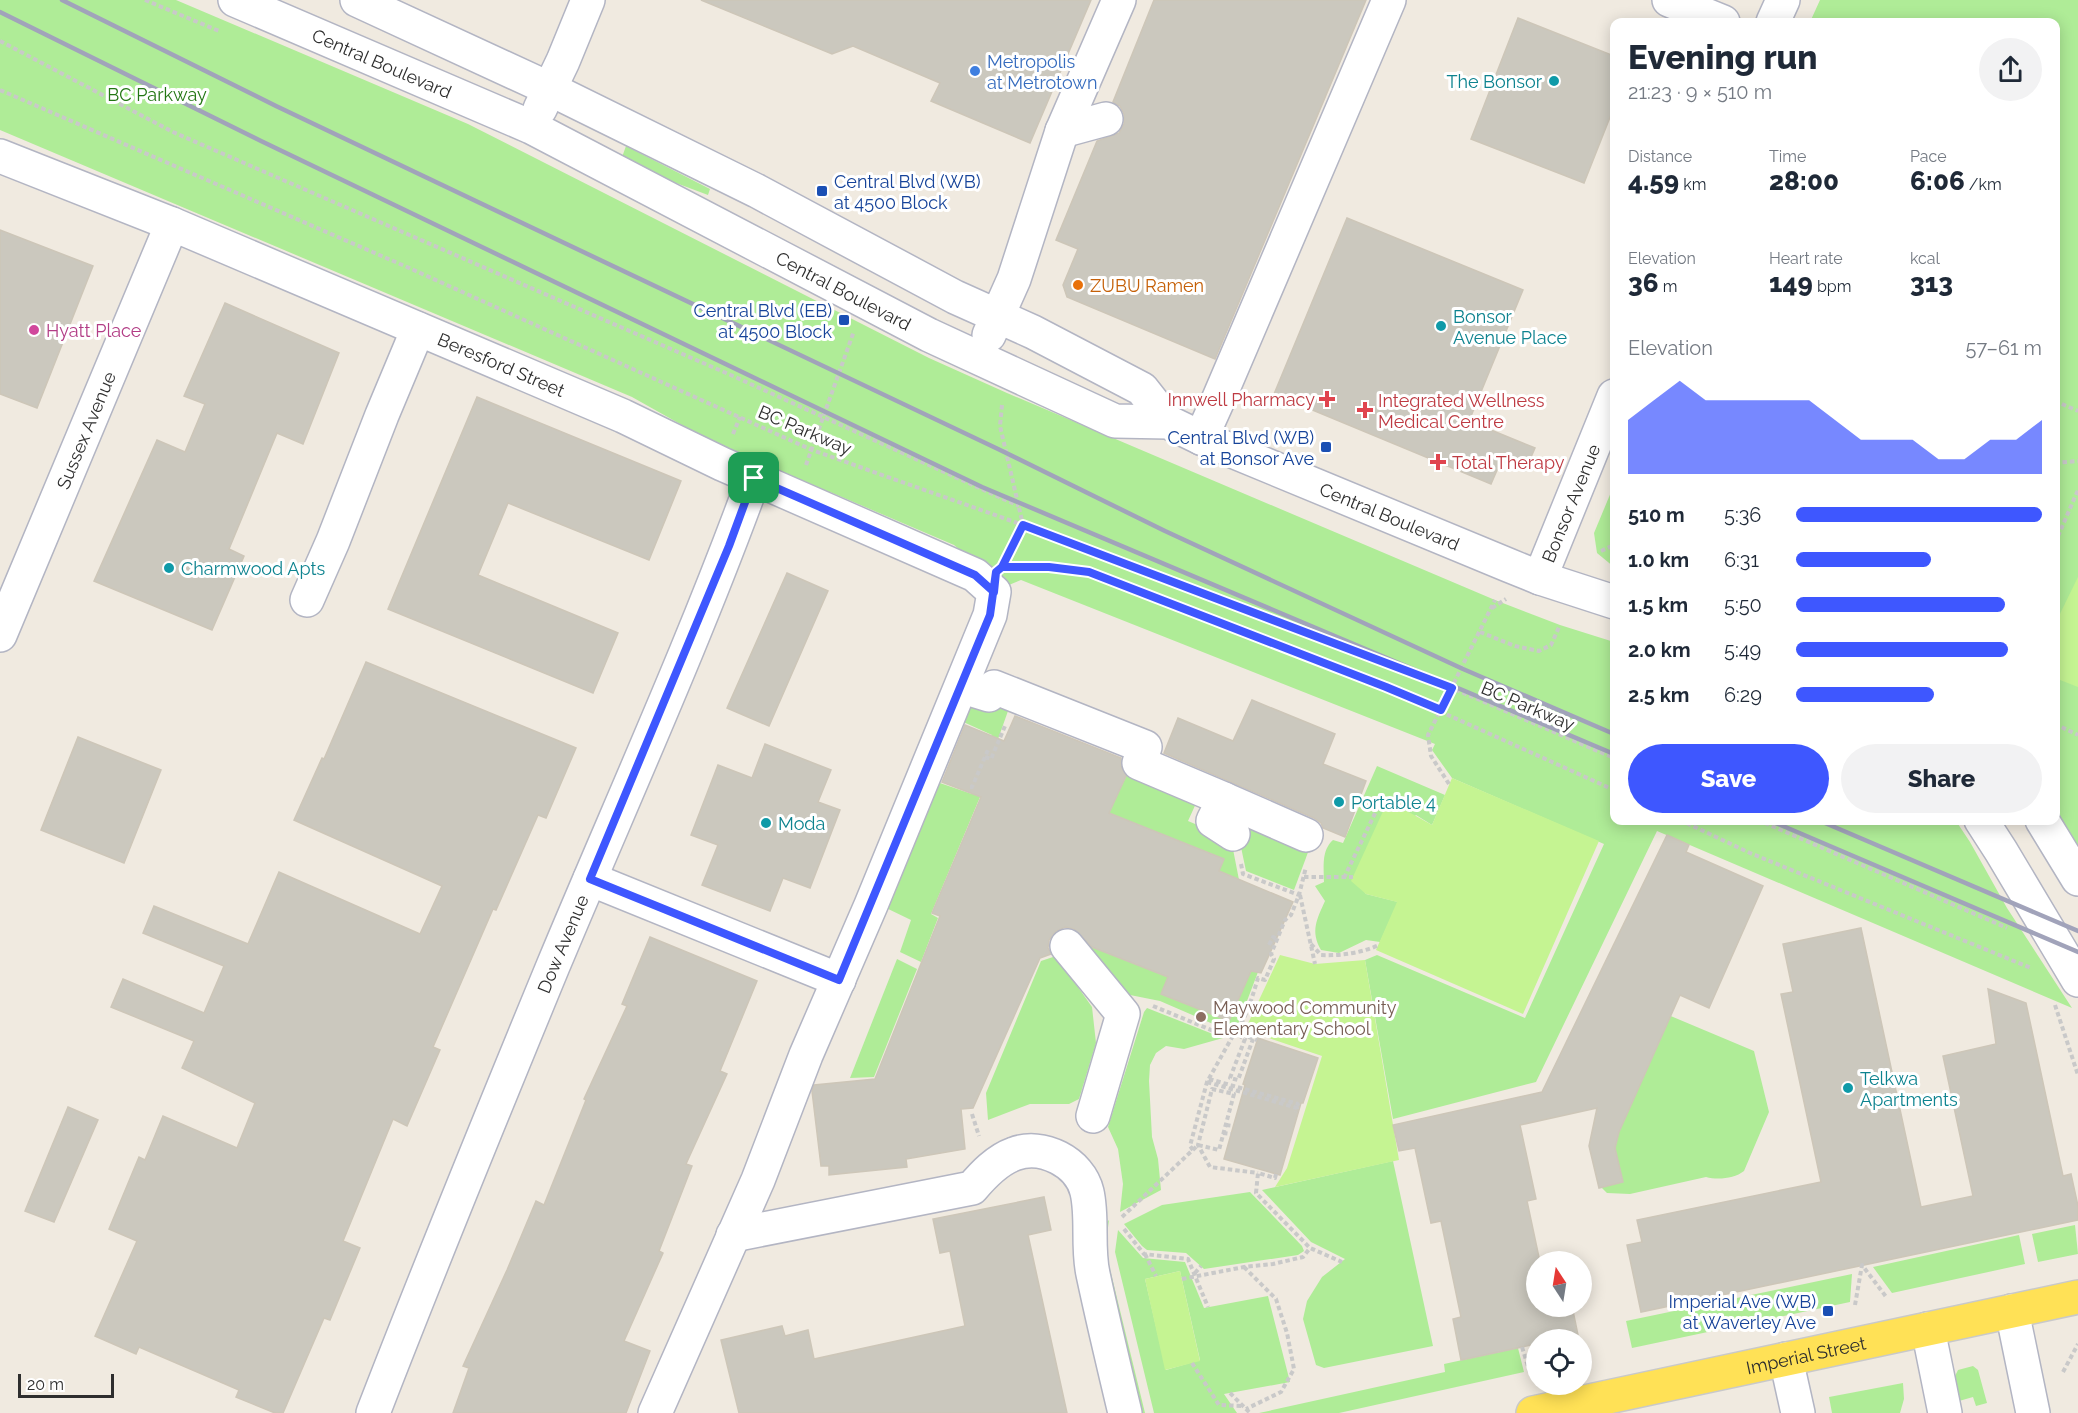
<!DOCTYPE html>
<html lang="en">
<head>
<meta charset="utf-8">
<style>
  body { margin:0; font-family:Raleway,sans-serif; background:#f2f2f3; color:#1f2937; height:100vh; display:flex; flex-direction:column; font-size:22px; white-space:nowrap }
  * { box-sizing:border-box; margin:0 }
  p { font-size:20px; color:#747a83 }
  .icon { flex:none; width:33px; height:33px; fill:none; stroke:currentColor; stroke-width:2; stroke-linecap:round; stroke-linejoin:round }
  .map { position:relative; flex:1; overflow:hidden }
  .panel { position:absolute; left:1610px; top:18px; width:450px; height:807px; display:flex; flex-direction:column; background:#fff; border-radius:12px; box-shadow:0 3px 15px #0003 }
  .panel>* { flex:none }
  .needle { width:39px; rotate:348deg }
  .tools { position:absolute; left:1526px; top:1251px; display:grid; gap:12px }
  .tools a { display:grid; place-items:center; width:66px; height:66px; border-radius:50%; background:#fff; box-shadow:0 3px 15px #0003; font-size:30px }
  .scale { position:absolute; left:18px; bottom:15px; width:96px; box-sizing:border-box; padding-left:6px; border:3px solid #2e2e2e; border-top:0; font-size:16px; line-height:21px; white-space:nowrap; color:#2e2e2e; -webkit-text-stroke:4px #fff; paint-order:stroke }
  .pin { position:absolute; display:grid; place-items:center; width:51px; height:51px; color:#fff; margin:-26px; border-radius:12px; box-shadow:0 3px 9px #0006 }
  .round { display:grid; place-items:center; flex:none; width:63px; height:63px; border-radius:32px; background:#f2f2f3 }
  .head { display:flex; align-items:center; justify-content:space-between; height:102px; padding:0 18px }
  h1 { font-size:33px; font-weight:800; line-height:45px }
  .figures { display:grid; grid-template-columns:repeat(3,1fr); gap:9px; height:102px; padding:6px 18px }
  .figures div { display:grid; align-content:center }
  .figures b { font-size:26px; font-weight:800 }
  .figures small { font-size:16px; font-weight:400 }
  .figures p { font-size:16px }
  .chart { height:168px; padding:12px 18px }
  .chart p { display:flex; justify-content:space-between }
  .chart svg { width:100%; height:108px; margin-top:6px; fill:#3e57ff; opacity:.7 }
  .primary-button { display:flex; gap:12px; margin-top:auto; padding:12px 18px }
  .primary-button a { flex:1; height:69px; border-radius:36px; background:#3e57ff; color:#fff; font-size:24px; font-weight:800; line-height:69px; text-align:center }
  .primary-button a+a { background:#f2f2f3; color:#1f2937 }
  ul { padding:0 18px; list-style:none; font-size:20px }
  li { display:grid; grid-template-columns:96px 72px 1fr; align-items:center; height:45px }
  li i { height:15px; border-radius:8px; background:#3e57ff }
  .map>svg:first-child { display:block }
</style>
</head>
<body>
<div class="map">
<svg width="2078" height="1413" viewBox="0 0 2078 1413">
  <rect width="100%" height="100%" fill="#f0eae0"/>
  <g fill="#afec97" fill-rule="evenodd">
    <path d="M0,0H176L468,124L929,358L1007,393L1495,600L1560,625L1614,642V820L1956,821L1970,842L2007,908L2072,1008L1657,831L1536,1082L1393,1119L1365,960L1377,955L1525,1018L1604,844L1452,778L1432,750L1435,744L1021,580L1004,587L954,545L830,492L804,491L775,477L778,469L705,438L632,397L0,130Z"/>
    <path d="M1820,0H2078V847L2055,811V22H1810Z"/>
    <path d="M626,146L710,189L708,195L652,174L621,160Z"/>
    <path d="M1614,485V567L1597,553L1594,533Z"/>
    <path d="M968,696L1008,711L997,742L991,740L992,735L959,720Z"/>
    <path d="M986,764L993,766L931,914L938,918L921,962L900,952L911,920L882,906L934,781L972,794Z"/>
    <path d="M1377,766L1445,795L1432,825L1416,815L1353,877L1366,894L1398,902L1380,942L1366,940L1339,953L1321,950C1310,931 1317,919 1325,901L1315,886L1324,882C1324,867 1321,851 1333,840L1343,843Z"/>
    <path d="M1129,770L1198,799L1188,821L1231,839L1240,885L1217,875L1223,859L1109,813Z"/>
    <path d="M1245,814L1310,847L1294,890L1246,871L1237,828Z"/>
    <path d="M1076,940L1168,977L1162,994L1229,1021L1251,970L1258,972L1239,1022L1235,1027L1227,1030L1160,1001L1125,994Z"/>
    <path d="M1056,956L1092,1007L1096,1043L1079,1099L1069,1104H1030L988,1120L986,1093L1041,961Z"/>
    <path d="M897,959L917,969L874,1077L850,1078Z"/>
    <path d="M1147,1008L1223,1038L1184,1049L1166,1046L1156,1053L1150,1065L1149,1081L1152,1137L1158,1159L1161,1190L1120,1212L1123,1184L1118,1149L1108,1127L1144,1012Z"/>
    <path d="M1654,1009L1754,1051L1769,1112L1744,1171C1734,1179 1717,1180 1706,1177L1630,1194L1607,1193L1601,1187L1619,1132L1667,1023Z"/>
    <path d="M1393,1161L1433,1346L1324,1368L1316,1365L1303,1319L1307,1301L1322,1277L1345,1259L1311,1242L1262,1190Z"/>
    <path d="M1250,1192L1302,1246L1304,1251L1298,1255L1204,1269L1186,1253L1147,1250L1142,1246L1124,1224L1162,1205Z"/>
    <path d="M1109,1220L1106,1242L1108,1261L1145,1413H1137L1102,1273L1106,1223Z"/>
    <path d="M2075,1225L2078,1254L2038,1262L2032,1234Z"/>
    <path d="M1118,1230L1143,1258L1185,1262L1204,1308L1268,1296L1290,1382L1224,1394L1237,1413H1154L1115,1252ZM1180,1271L1200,1360L1166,1370L1145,1279Z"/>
    <path d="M2019,1235L2025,1264L1892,1293L1873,1267Z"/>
    <path d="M1852,1274L1850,1302L1632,1348L1626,1321Z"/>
    <path d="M1518,1348L1524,1372L1339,1413H1259L1445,1372L1444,1364Z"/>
    <path d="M1973,1366L1978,1370L1987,1403L1976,1406L1973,1397L1952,1403V1382L1958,1370Z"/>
    <path d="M1903,1383L1904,1399L1900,1413H1832L1829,1397Z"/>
  </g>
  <g fill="#c5f492">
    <path d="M2078,577V687L2055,678V624Z"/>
    <path d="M1452,778L1599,841L1523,1014L1376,950L1397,902L1366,894L1351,881L1385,807L1407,811L1432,825Z"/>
    <path d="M1280,955L1315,964L1365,960L1399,1160L1275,1187L1287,1168L1322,1056L1245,1030Z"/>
    <path d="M1180,1271L1200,1361L1165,1370L1145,1279Z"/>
  </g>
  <g fill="#cbc8be" stroke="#cdc6b8" stroke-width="1.5">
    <path d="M701,0H1091L1030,143L931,101L940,83L853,46L832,54Z"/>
    <path d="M1154,0H1366L1215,359L1067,297L1063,285L1078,249L1056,240L1097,141L1119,133L1124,124V114L1120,106L1113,102Z"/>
    <path d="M1518,18L1614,56V107L1584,183L1471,139Z"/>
    <path d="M1347,218L1523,290L1469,421L1535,448L1525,471L1501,461L1491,484L1274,394Z"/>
    <path d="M0,230L93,266L37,408L0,394Z"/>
    <path d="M225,303L339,353L303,444L277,433L229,549L244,556L212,630L94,581L157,440L185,452L205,404L184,396Z"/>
    <path d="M477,397L681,481L649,560L508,503L478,575L618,633L593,693L388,609Z"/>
    <path d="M787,573L828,591L769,726L727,708Z"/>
    <path d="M366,662L576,748L546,818L538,815L496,910L493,909L433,1047L440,1050L407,1126L393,1119L343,1241L360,1248L330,1320L324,1318L283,1413H275L236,1397L239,1390L139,1347L136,1354L95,1336L137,1241L109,1229L139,1157L145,1160L163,1116L237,1148L255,1103L182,1068L194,1041L111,1007L123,979L204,1013L224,966L143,933L154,906L248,944L279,872L420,934L442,886L294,820L322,758L324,759Z"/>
    <path d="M1252,700L1335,734L1323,764L1366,781L1345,837L1323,828L1321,823L1314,818L1164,753L1178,718L1233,741Z"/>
    <path d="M1015,716L1121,758V766L1126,776L1109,813L1224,859L1219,871L1293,902L1261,973L1251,971L1229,1021L1161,994L1168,977L1092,947L1074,929L1065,927L1056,931L1049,940L1048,948L1051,954L1040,958L973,1108L961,1109L965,1149L906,1159L907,1167L829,1175V1166H821L812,1091L814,1085L875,1079L940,916L932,913L981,797L942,782L965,725L1004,741Z"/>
    <path d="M78,737L161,770L124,863L41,830Z"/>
    <path d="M765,744L831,770L818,802L840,810L810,888L783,878L770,911L702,885L718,845L691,835L718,765L752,778Z"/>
    <path d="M1667,835L1689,845L1686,852L1763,886L1709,1008L1680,995L1619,1132L1615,1148L1623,1182L1599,1188L1589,1146L1597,1108L1520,1125L1536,1199L1527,1201L1540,1262H1536V1306H1572L1578,1335L1557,1340H1536V1344L1461,1360L1453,1319L1461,1317L1441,1221L1431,1223L1415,1148L1399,1151L1393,1125L1542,1092Z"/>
    <path d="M1861,928L1921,1207L1973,1196L1943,1056L1996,1044L1988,989L2026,1003L2063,1176L2071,1174L2078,1206V1220L1641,1312L1627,1245L1642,1242L1637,1220L1821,1182L1781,994L1793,992L1783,944Z"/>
    <path d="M650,937L757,981L720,1071L727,1074L686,1164L692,1166L659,1251L663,1253L624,1341L650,1351L626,1413H453L469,1368L463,1366L507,1270L536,1201L544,1205L586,1100L584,1099L627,1006L622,1004Z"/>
    <path d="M1258,1038L1318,1058L1303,1103H1301L1280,1175L1224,1159L1245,1085L1243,1084Z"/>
    <path d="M68,1107L98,1120L54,1222L25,1211Z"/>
    <path d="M1044,1197L1051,1230L1028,1235L1067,1413H739L721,1340L782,1326L785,1336L808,1330L814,1359L965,1326L950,1251L940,1253L933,1219Z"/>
  </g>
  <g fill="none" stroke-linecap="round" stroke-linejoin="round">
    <g stroke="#b3b5c3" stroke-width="36">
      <g id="minor">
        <path id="s1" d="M235,0L531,127L929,335L1115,421L1168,422L1201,438L1508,565L1540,578L1614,602"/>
        <path d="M357,0L550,89L757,191L955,297L1033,332L1142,389L1168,422"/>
        <path d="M1669,0L1723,22"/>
        <path d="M1773,22L1783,0"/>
        <path d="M540,109L563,61L588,0"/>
        <path d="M1062,131L1106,119"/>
        <path id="s2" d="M0,156L172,224L623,416L722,464L975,575L994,592L990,615L871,905L806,1055L758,1180L655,1413"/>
        <path d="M989,335L1014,279L1062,131L1119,0"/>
        <path d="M1201,438L1219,398L1389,0"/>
        <path id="s3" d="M1540,578L1614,396"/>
        <path d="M307,600L333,541L382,415L418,329"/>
        <path id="s4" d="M0,635L172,224"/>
        <path d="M976,691L989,695L994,687L1145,747L1139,763L1224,799L1213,821L1233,834"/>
        <path d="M1224,799L1306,835"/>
        <path d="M1981,820L2001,851L2078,980"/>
        <path d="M2042,820L2078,879"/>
        <path d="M590,879L839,980"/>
        <path d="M1067,946L1123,1014L1093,1116"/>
        <path d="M733,1235L972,1188C983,1175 997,1160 1014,1154C1042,1143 1080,1162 1087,1192C1093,1218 1087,1247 1093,1274C1103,1321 1114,1367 1125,1413"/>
        <path d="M2012,1311L2033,1413"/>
        <path d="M1928,1329L1945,1413"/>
        <path d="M1786,1359L1798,1413"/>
        <path id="s5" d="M373,1413C431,1263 492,1114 553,966C621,803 694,643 754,478"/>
      </g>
    </g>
    <g stroke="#c9c9c9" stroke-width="36">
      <g id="major">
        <path id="s6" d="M1533,1413L2078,1297"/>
      </g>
    </g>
    <g stroke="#c9c9c9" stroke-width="4" stroke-dasharray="4.5 3" stroke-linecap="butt">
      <path d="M145,0L219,31"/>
      <path d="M0,41L173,132L733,376L1019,506"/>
      <path d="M0,90L407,267L812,450L1023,525L1452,688L1614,758"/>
      <path d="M2055,233L2056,230"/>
      <path d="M2055,401L2078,411"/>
      <path d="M1002,405L1000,426L1023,525L1005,561"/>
      <path d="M733,434L740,417"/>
      <path d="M2055,463L2078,461"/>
      <path d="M806,465L854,331"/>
      <path d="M2055,543L2078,490"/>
      <path d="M1601,551L1614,545"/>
      <path d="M1017,568L1049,567L1089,572L1386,687L1614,790"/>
      <path d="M1492,608L1506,599"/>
      <path d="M1480,632L1515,646L1539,651L1551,645L1560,625"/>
      <path d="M2055,724L2078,735"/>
      <path d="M985,757L991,759L1005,726"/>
      <path d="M1449,784L1431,756L1428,735L1495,600"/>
      <path d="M970,787H972L988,750"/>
      <path d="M1680,820L1750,853L2031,968"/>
      <path d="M1758,820L2007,928"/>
      <path d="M1241,864L1243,874L1299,895"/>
      <path d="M1304,877H1353"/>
      <path d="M1344,878L1379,805L1383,809"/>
      <path d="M1300,895L1315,964"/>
      <path d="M1311,944L1321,955C1341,956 1361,953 1379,945"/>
      <path d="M1269,945L1273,937L1277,939"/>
      <path d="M2055,1005L2078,1075"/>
      <path d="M1153,1006L1221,1034C1226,1034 1231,1034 1235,1031C1245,1024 1254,991 1258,978L1265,980L1274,959L1271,954L1285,920L1291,915L1299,895L1306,867"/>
      <path d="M1242,1034L1241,1037L1245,1039L1230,1078L1238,1080L1253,1039"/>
      <path d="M1209,1079L1298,1104L1299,1103"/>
      <path d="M1207,1082L1297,1108L1296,1112"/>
      <path d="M972,1114L979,1136"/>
      <path d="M1226,1125L1233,1126"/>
      <path d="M1223,1133L1231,1134"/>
      <path d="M1193,1150L1190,1146L1207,1082L1235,1032L1257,1040"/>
      <path d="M1276,1174L1275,1178L1258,1173L1256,1193L1310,1248L1342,1262"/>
      <path d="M1122,1217L1198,1145L1219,1150L1234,1094L1212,1089L1198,1145L1210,1167L1258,1173"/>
      <path d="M1124,1229L1144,1254L1188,1259L1208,1307"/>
      <path d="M1145,1254L1156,1276"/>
      <path d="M1244,1267L1276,1299L1287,1333L1294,1369L1281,1392L1246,1409"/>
      <path d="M1195,1273L1201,1266"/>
      <path d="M1182,1279L1244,1267L1273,1264L1303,1257L1310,1248"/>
      <path d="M1855,1305L1862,1265L1887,1298"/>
      <path d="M1522,1347L1531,1376"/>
      <path d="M1192,1363L1219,1405L1243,1406"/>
      <path d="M2063,1372L2078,1344"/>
      <path d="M1230,1393L1250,1413"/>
    </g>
    <use href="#minor" stroke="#fff" stroke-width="33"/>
    <use href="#major" stroke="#ffe156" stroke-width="33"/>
    <g stroke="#a1a3ba" stroke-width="4.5">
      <path d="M62,0L276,106L998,449L1165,531L1463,669L1614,734"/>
      <path d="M0,12L261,141L982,487L1614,754"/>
      <path d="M1769,820L2078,952"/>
      <path d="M1818,820L2078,931"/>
    </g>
  </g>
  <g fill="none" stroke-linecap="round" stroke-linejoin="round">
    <g stroke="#fff" stroke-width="12">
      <path id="route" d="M754,478L729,546L590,879L839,980L990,615L996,572L1002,567H1049L1089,572L1386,687L1441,710L1452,688L1023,525L1002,567L996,572L994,592L975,575L754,478"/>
    </g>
    <use href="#route" stroke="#3e57ff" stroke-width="8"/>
  </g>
  <circle fill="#3f7fe0" stroke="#fff" stroke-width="2" cx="975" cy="71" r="6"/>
  <g fill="#0f9aa8" stroke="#fff" stroke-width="2">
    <circle cx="1554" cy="81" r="6"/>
    <circle cx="1441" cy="326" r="6"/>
    <circle cx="169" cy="568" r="6"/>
    <circle cx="1339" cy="802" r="6"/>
    <circle cx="766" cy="823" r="6"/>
    <circle cx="1848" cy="1088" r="6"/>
  </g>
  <g fill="#1a4fb4" stroke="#fff" stroke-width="2">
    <rect x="816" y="185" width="12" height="12" rx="3"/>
    <rect x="838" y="314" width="12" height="12" rx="3"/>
    <rect x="1320" y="441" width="12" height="12" rx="3"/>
    <rect x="1822" y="1305" width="12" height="12" rx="3"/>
  </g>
  <circle fill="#e8710a" stroke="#fff" stroke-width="2" cx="1078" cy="285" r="6"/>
  <circle fill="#d1479c" stroke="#fff" stroke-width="2" cx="34" cy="330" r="6"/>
  <g fill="#e0444e" stroke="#fff" stroke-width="2">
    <path d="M1324 390h6v6h6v6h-6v6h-6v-6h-6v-6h6z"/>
    <path d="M1362 401h6v6h6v6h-6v6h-6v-6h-6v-6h6z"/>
    <path d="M1435 453h6v6h6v6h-6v6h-6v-6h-6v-6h6z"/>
  </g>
  <circle fill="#8d6e63" stroke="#fff" stroke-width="2" cx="1201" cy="1017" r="6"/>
  <g text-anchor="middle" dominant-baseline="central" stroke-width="6" stroke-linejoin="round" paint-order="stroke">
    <g font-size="18" fill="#366cbe" stroke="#fff" text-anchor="start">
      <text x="987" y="61">Metropolis<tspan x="987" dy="21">at Metrotown</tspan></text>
    </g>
    <g font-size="18" fill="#2e2e2e" stroke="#fff">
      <text stroke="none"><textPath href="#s1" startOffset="160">Central Boulevard</textPath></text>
      <text stroke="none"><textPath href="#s1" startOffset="675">Central Boulevard</textPath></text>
      <text stroke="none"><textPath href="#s2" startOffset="543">Beresford Street</textPath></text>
      <text stroke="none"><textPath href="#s4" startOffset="222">Sussex Avenue</textPath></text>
      <text transform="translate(805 430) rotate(23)">BC Parkway</text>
      <text stroke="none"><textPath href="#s3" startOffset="81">Bonsor Avenue</textPath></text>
      <text stroke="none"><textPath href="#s1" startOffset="1270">Central Boulevard</textPath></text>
      <text transform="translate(1528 706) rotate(23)">BC Parkway</text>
      <text stroke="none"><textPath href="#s5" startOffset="506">Dow Avenue</textPath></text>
      <text stroke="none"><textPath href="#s6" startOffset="279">Imperial Street</textPath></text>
    </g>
    <g font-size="18" fill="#0d838f" stroke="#fff" text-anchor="start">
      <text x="1542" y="81" text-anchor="end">The Bonsor</text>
      <text x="1453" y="316">Bonsor<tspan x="1453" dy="21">Avenue Place</tspan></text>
      <text x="181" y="568">Charmwood Apts</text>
      <text x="1351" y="802">Portable 4</text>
      <text x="778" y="823">Moda</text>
      <text x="1860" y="1078">Telkwa<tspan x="1860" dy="21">Apartments</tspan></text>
    </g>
    <g font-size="18" fill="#227613" stroke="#fff">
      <text x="157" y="94">BC Parkway</text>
    </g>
    <g font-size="18" fill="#164399" stroke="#fff" text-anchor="end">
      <text x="834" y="181" text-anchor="start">Central Blvd (WB)<tspan x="834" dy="21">at 4500 Block</tspan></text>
      <text x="832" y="310">Central Blvd (EB)<tspan x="832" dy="21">at 4500 Block</tspan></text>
      <text x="1314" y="437">Central Blvd (WB)<tspan x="1314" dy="21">at Bonsor Ave</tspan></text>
      <text x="1816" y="1301">Imperial Ave (WB)<tspan x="1816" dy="21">at Waverley Ave</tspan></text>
    </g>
    <g font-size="18" fill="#c56008" stroke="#fff" text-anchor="start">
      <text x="1090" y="285">ZUBU Ramen</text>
    </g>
    <g font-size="18" fill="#b23c85" stroke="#fff" text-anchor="start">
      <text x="46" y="330">Hyatt Place</text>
    </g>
    <g font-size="18" fill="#be3a42" stroke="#fff" text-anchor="start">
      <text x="1315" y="399" text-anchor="end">Innwell Pharmacy</text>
      <text x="1378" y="400">Integrated Wellness<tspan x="1378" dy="21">Medical Centre</tspan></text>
      <text x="1452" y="462">Total Therapy</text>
    </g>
    <g font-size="18" fill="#785e54" stroke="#fff" text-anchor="start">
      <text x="1213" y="1007">Maywood Community<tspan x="1213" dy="21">Elementary School</tspan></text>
    </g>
  </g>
</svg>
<div class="tools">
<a><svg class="needle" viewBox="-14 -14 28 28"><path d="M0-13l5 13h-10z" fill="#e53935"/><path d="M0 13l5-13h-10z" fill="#747a83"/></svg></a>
<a><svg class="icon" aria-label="locate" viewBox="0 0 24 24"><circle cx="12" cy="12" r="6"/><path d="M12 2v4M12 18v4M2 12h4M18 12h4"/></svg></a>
</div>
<div class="scale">20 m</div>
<div class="pin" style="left:754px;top:478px;background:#1e9e55"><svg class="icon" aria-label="arrive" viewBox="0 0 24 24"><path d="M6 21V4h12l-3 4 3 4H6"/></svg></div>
<section class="panel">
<div class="head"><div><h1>Evening run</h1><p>21:23 · 9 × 510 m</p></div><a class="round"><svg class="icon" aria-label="share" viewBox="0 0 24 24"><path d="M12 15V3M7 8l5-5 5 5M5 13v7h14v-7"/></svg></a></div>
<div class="figures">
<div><p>Distance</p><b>4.59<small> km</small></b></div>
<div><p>Time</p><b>28:00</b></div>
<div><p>Pace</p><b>6:06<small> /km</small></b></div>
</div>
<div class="figures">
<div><p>Elevation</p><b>36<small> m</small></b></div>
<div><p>Heart rate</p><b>149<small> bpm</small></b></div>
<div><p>kcal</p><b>313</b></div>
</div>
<div class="chart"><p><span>Elevation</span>57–61 m</p>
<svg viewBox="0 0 160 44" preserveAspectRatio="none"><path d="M0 44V22L10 14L20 6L30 14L40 14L50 14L60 14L70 14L80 22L90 30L100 30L110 30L120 38L130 38L140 30L150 30L160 22V44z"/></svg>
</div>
<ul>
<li><b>510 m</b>5:36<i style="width:100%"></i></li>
<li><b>1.0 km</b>6:31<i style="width:55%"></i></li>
<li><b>1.5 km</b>5:50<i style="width:85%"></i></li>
<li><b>2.0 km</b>5:49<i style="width:86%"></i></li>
<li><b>2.5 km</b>6:29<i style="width:56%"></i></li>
</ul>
<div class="primary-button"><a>Save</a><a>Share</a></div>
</section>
</div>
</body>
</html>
